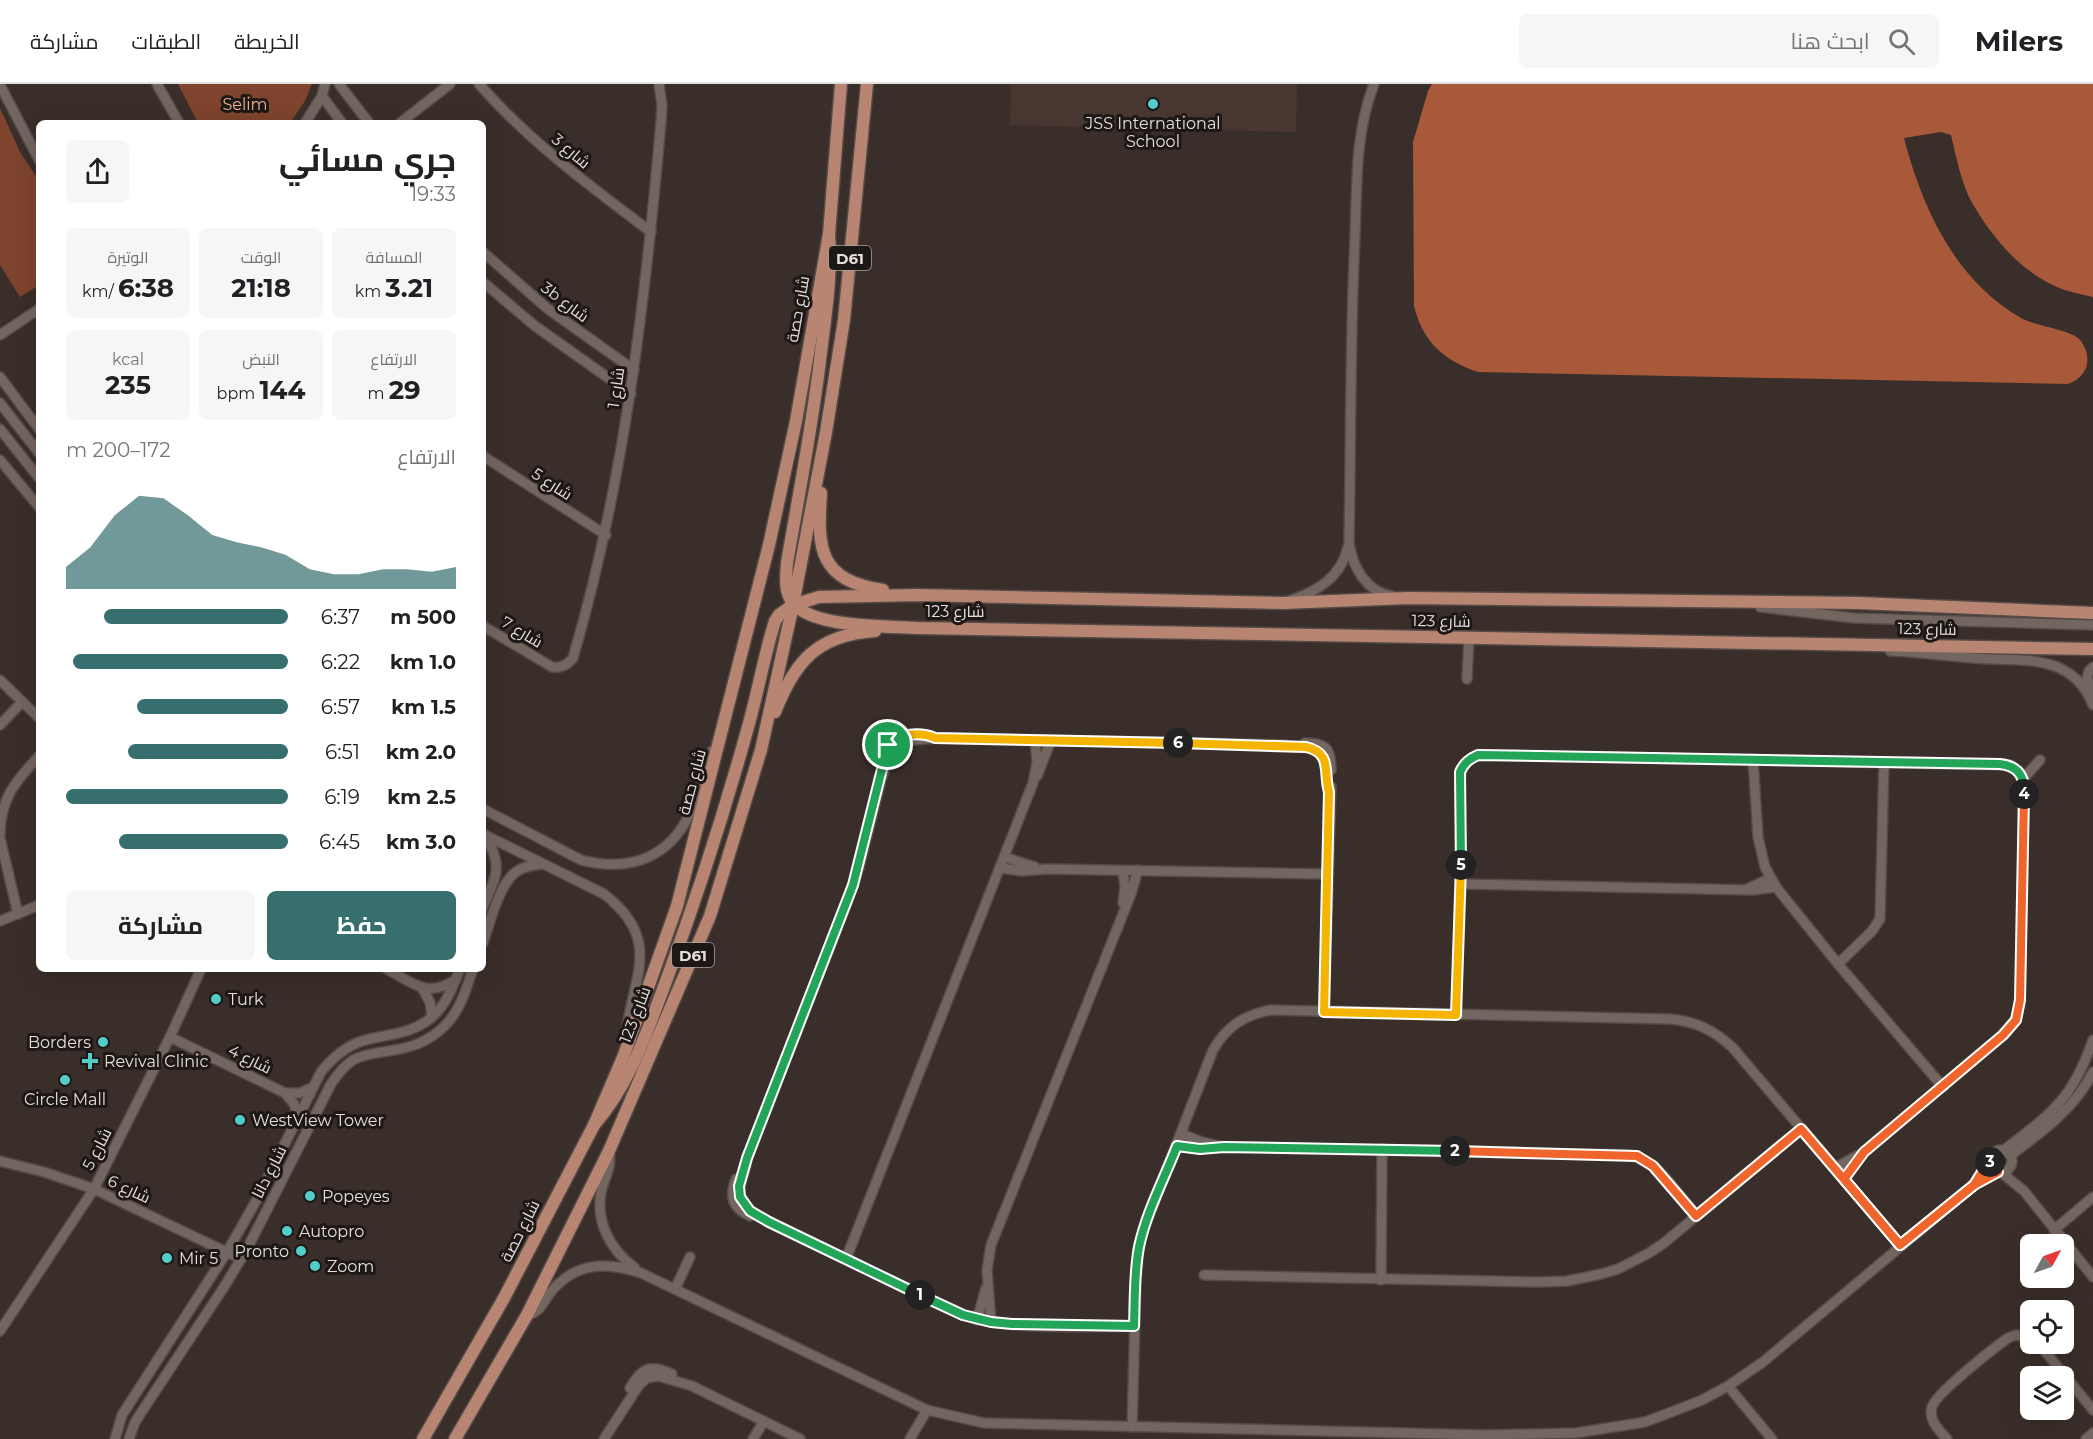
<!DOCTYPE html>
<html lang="ar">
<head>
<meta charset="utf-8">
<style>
  body { margin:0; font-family:Montserrat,Cairo,sans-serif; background:#f6f6f6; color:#202124; direction:rtl; height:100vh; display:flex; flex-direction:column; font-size:22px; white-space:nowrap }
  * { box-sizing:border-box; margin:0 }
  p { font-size:20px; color:#757577 }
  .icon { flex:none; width:33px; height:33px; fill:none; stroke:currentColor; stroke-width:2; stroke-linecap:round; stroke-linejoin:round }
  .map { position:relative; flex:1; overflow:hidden; direction:ltr }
  .details { position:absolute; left:36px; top:36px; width:450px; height:852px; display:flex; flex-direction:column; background:#fff; border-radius:9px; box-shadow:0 6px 24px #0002; direction:rtl }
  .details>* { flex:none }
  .needle { width:39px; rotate:50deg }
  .tools { position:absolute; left:2020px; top:1150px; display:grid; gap:12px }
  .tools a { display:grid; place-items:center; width:54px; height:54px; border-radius:9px; background:#fff; box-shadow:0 6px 24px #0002; font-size:30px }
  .pin { position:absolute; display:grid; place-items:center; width:51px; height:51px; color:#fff; margin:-26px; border:3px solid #fff; border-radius:50%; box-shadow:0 2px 6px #0007 }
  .km { position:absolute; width:30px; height:30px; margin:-15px; border-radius:50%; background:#222; color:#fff; font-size:16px; line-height:30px; text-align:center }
  .round { display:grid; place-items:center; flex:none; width:63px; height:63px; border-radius:9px; background:#f6f6f6 }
  .summary { display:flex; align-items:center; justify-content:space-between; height:102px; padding:0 30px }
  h1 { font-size:33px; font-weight:700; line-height:45px }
  .metrics { display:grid; grid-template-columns:repeat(3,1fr); gap:9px; height:102px; padding:6px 30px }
  .metrics div { display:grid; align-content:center; border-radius:9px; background:#f6f6f6; text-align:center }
  .metrics b { font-size:26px; font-weight:700 }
  .metrics small { font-size:16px; font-weight:400 }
  .metrics p { font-size:16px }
  .chart { height:168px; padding:12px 30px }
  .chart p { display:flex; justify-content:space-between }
  .chart svg { width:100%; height:108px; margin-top:6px; fill:#376e6e; opacity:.7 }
  .primary-button { display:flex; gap:12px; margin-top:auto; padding:12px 30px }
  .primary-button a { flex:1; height:69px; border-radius:9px; background:#376e6e; color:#fff; font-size:24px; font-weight:700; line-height:69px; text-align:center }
  .primary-button a+a { background:#f6f6f6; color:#202124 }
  ul { padding:0 30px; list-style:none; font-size:20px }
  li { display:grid; grid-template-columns:96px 72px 1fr; align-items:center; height:45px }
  li i { height:15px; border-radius:8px; background:#376e6e }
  header { display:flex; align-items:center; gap:36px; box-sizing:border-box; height:84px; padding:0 30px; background:#fff; border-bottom:2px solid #e0e0e0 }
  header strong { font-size:28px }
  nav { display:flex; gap:33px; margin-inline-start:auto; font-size:21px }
  .search { width:420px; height:54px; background:#f6f6f6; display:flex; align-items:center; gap:15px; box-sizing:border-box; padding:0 21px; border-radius:9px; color:#757577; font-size:22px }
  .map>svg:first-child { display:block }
</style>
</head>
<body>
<header>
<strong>Milers</strong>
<div class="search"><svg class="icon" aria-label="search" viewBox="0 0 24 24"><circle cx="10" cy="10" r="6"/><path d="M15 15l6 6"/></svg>ابحث هنا</div>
<nav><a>الخريطة</a><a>الطبقات</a><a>مشاركة</a></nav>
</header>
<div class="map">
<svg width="2093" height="1355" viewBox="0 0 2093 1355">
  <rect width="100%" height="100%" fill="#3a2e2a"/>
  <path fill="#483630" d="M1011,0H1297L1296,48L1010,41Z"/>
  <g fill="#7e442d">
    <path d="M178,0H312L305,17L290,39H198Z"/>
    <path d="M0,24L20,68L39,97V201L20,213L0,181Z"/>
  </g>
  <path fill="#a75939" d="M1432,0H2093V213C2081,210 2068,208 2057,203C2018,186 1989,150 1969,113C1960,93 1956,72 1951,51L1941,48L1904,54C1922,124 1955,196 2021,234C2037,243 2071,245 2081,257C2093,274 2088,293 2068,300L1478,288C1443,276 1423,258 1414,222L1413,58L1428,7Z"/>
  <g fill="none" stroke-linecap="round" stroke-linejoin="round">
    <g stroke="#544a46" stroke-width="12">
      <g id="minor">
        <path d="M157,0L179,39"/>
        <path d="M339,0L369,39"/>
        <path d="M479,0C529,57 591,103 651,148"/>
        <path d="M1374,0C1355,49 1357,101 1355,153C1350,254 1351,356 1349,458C1352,482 1366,508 1392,512"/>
        <path d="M0,1L39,76"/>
        <path d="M322,12L342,39"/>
        <path d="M305,39L322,12L325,0"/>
        <path d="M400,39L450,0"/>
        <path d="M483,168L548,225L634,286"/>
        <path d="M483,198L535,242L631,310"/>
        <path d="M0,251L39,225"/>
        <path d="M0,293L39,345"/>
        <path d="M0,319L39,369"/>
        <path d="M0,345L39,394"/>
        <path d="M483,372L606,451"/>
        <path d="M0,376L39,423"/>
        <path d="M1291,516C1318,507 1341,493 1348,463"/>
        <path d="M1760,523L1854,534L2093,541"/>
        <path d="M483,542L552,583C562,584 567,581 573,574C624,399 645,219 661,38L662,21L659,0"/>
        <path d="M1890,567C1918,568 1946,572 1973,574C2020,578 2072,567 2093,621"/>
        <path d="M2093,583L2089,587L2087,594L2093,607"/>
        <path d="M1467,595L1469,554"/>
        <path d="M0,596L39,634"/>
        <path d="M0,641L22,618"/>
        <path d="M930,652L935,654L1285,661C1292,664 1300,662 1308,664C1331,669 1324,691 1329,708"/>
        <path d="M935,654L903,657L896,661L891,667L881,696L859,783L847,818L747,1074C746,1092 730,1110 748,1125C754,1130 762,1133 769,1138L963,1231C1014,1247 1080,1242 1134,1242"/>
        <path d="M1305,659C1326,659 1331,664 1331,686"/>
        <path d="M1753,675L1758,753L1765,783L1776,803L1838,880L1943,1003"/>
        <path d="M1037,692L1051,656"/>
        <path d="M2023,695L2040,676"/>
        <path d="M483,725L581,776C623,787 663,778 686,737C697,716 702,690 712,667"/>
        <path d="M483,750L604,810C666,858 630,896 625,958"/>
        <path d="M0,751C0,715 15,698 39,672"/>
        <path d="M0,754L18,830"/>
        <path d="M1004,773L1035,783"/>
        <path d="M1000,784L1023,787L1047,785L1327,790"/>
        <path d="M1123,787L1125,803L1123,819"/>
        <path d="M1461,800L1753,806L1776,803"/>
        <path d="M1747,805L1771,794"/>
        <path d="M483,823C496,791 504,784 485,751"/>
        <path d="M0,837L39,821"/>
        <path d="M483,859C490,839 499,800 516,788C524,782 534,781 543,780"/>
        <path d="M1838,880L1872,847L1880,835L1884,678"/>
        <path d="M387,885C412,899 429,915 456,895"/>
        <path d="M422,904L430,918L432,933"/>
        <path d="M1324,928L1331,703"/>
        <path d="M1456,931L1461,800L1460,696C1461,680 1470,671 1486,671L2010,681C2020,688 2023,693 2024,705L2020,917L2016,936L2003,951L1864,1068L1835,1084"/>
        <path d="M170,953L285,1009H300L313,1003"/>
        <path d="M285,1009L294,1020L299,1034"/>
        <path d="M1182,1050L1202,1058L1224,1063L1627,1071C1659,1076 1677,1109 1696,1132"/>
        <path d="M1177,1062L1212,1064"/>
        <circle cx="2001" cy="1077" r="11"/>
        <path d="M2004,1066C2052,1029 2072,1016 2093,956"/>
        <path d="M609,1067C612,1082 606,1091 602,1104C594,1136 610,1166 635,1184"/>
        <path d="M2011,1071C2042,1048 2075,1024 2093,988"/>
        <path d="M0,1077L44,1088L94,1105L241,1175"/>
        <path d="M2002,1089L2024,1107L2093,1193"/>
        <path d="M736,1095C729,1112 732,1124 750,1132"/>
        <path d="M1844,1095L1862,1070"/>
        <path d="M2054,1146L2093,1113"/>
        <path d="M846,1175L1033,699L1037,678L1035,656"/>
        <path d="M1204,1191L1537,1198L1567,1197L1601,1190L1618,1185L1649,1169L1664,1159L1801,1045"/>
        <path d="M1381,1196L1382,1065"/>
        <path d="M675,1205L690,1173"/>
        <path d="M527,1231C540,1229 543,1218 550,1209C575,1178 606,1177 641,1189L927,1326L984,1339L1487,1351L1576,1349L1645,1338L1674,1327L1702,1316L1728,1302L1763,1278L1974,1101L1998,1088"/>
        <path d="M977,1236L986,1204"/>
        <path d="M991,1238L987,1186L991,1161L1131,810L1138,786"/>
        <path d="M0,1247L94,1105L170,953L201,885"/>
        <path d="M2039,1260L2093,1326"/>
        <path d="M1728,1302L1772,1355"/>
        <path d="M630,1304C641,1284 651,1280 672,1290"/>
        <path d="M1132,1343L1136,1197L1139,1161L1144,1144L1213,966C1227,942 1244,931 1271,926L1669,935C1695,937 1714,946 1733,964L1900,1161"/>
        <path d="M115,1355L122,1331L227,1168L256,1117L321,988C332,974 345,963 362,957C386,950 411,951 432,933C446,921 453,902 460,885"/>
        <path d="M129,1355L135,1338L224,1203L247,1165L331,1000C337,991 344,982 353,976C366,969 380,969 394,966C416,963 436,953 450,936C462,921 467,902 473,885"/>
        <path d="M604,1355L639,1301L647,1294L658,1292L692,1302L800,1355"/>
        <path d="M753,1355L764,1337"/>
        <path d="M910,1355L927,1326"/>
        <path d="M1947,1355C1939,1346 1928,1336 1932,1323C1935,1310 1994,1264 2008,1254L2016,1251L2031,1254"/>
        <path d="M2086,1355L2093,1349"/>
      </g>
    </g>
    <g stroke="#544a46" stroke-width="15">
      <g id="major">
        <path d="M829,150C832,190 826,228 821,268C813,339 799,409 787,479C786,493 784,508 793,519C813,544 887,542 918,544L2093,565"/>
        <path d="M821,409C817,466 819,496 883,506"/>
        <path d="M775,628C795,577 817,551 875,547"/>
        <path d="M594,1041C630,1000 646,950 665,900C696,816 724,730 748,643C758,608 764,572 775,537L779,531L793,521L819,513L917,511L1283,519L1408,514L1859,519L2093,529"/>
        <path d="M423,1355L504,1214L594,1041L624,971L677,822L769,461L796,337L829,150L841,0"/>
        <path d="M455,1355L527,1231L609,1067L710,832L761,666L793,521L826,348L844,236L867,0"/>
      </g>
    </g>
    <use href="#minor" stroke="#736560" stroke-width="9"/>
    <use href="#major" stroke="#b78572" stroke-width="12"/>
  </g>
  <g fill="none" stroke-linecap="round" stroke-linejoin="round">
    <g stroke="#fff" stroke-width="12">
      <path id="split-1" d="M888,661L853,801L747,1074L739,1102L740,1113L750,1127L769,1138L920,1211"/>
    </g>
    <g stroke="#fff" stroke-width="12">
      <path id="split-2" d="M920,1211L963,1231L991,1238L1012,1240L1134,1242C1135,1216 1134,1189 1139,1163C1146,1129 1164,1095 1177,1062L1200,1065L1224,1063L1455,1067"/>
    </g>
    <g stroke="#fff" stroke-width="12">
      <path id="split-3" d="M1455,1067L1637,1072L1653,1082L1696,1132L1801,1045L1900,1161L1974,1101L1990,1075V1078"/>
    </g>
    <g stroke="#fff" stroke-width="12">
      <path id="split-4" d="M1990,1078L1991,1083L1998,1088L1974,1101L1900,1161L1844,1095L1864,1068L2003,951L2016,936L2020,916L2024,710"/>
    </g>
    <g stroke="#fff" stroke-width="12">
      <path id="split-5" d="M1461,781L1460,688C1464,679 1469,675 1478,671L2000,680C2018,682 2025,692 2024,710"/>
    </g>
    <g stroke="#fff" stroke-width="12">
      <path id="split-6" d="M1178,659L1306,663C1333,669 1323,689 1329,708L1324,928L1456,931L1461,781"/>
    </g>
    <g stroke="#fff" stroke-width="12">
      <path id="split-7" d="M888,661C898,649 921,648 935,654L1178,659"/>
    </g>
    <use href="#split-1" stroke="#22a559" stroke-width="8"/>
    <use href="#split-2" stroke="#22a559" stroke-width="8"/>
    <use href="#split-3" stroke="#f0652b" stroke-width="8"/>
    <use href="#split-4" stroke="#f0652b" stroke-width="8"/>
    <use href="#split-5" stroke="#22a559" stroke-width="8"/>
    <use href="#split-6" stroke="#f5b400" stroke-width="8"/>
    <use href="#split-7" stroke="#f5b400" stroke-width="8"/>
  </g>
  <g fill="#53cdc9" stroke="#1d1816" stroke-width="2">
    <circle cx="1153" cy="20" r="6"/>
    <circle cx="216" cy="915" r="6"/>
    <circle cx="103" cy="958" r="6"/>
    <path d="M87 968h6v6h6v6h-6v6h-6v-6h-6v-6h6z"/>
    <circle cx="65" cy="996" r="6"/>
    <circle cx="240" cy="1036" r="6"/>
    <circle cx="310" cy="1112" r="6"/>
    <circle cx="287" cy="1147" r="6"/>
    <circle cx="301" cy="1167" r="6"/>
    <circle cx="167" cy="1174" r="6"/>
    <circle cx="315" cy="1182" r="6"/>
  </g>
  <g text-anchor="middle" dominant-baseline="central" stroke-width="6" stroke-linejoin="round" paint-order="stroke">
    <g fill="#1d1816" stroke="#aaa3a0" stroke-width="1.5">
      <rect x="829" y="162" width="42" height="24" rx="4.5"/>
      <rect x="672" y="859" width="42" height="24" rx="4.5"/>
    </g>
    <g font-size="15" font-weight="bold" fill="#e6dedb">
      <text x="850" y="174">D61</text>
      <text x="693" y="871">D61</text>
    </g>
    <g font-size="16" fill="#f2b096" stroke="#1d1816">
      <text x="245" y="20">Selim</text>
    </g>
    <g font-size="16" fill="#e6dedb" stroke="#1d1816" text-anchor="start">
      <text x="1153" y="39" text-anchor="middle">JSS International<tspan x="1153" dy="18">School</tspan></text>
      <text x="228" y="915">Turk</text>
      <text x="91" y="958" text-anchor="end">Borders</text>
      <text x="104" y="977">Revival Clinic</text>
      <text x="65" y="1015" text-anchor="middle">Circle Mall</text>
      <text x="252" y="1036">WestView Tower</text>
      <text x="322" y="1112">Popeyes</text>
      <text x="299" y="1147">Autopro</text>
      <text x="289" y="1167" text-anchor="end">Pronto</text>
      <text x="179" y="1174">Mir 5</text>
      <text x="327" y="1182">Zoom</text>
    </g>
    <g font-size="16" fill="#e6dedb" stroke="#1d1816">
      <text transform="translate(571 67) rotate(40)">شارع 3</text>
      <text transform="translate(565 218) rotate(37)">3b شارع</text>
      <text transform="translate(798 225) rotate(-80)">شارع حصة</text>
      <text transform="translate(616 304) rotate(-82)">شارع 1</text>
      <text transform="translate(552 400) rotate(33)">شارع 5</text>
      <text x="955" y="527">شارع 123</text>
      <text transform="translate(1441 537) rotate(1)">شارع 123</text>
      <text transform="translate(1927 545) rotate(1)">شارع 123</text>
      <text transform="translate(522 548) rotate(31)">شارع 7</text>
      <text transform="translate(692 698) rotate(-75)">شارع حصة</text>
      <text transform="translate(635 931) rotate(-69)">شارع 123</text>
      <text transform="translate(250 975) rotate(26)">شارع 4</text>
      <text transform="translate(97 1065) rotate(-63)">شارع 5</text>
      <text transform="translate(269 1088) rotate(-63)">شارع دانا</text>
      <text transform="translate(129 1105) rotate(25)">شارع 6</text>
      <text transform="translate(520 1147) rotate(-63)">شارع حصة</text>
    </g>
  </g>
</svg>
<div class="tools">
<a><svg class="needle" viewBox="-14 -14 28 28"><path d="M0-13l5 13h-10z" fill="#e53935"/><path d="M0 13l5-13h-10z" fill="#757577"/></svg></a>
<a><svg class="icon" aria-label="locate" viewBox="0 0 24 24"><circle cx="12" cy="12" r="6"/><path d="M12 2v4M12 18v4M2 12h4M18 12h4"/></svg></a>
<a><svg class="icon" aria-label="layers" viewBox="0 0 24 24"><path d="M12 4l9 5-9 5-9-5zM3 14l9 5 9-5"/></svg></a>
</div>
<div class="pin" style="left:888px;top:661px;background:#1e9e55"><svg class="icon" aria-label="arrive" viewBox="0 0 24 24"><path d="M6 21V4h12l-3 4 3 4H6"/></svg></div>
<b class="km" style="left:920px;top:1211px">1</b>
<b class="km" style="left:1455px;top:1067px">2</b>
<b class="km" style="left:1990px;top:1078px">3</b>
<b class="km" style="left:2024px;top:710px">4</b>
<b class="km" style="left:1461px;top:781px">5</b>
<b class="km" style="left:1178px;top:659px">6</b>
<section class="details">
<div class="summary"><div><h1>جري مسائي</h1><p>19:33</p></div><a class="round"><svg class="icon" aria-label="share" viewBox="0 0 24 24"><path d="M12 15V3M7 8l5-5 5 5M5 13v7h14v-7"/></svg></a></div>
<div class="metrics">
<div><p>المسافة</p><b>3.21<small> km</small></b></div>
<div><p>الوقت</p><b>21:18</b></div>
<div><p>الوتيرة</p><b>6:38<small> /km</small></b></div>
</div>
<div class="metrics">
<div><p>الارتفاع</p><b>29<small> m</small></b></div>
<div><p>النبض</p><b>144<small> bpm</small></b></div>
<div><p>kcal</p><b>235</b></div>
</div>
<div class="chart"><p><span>الارتفاع</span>172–200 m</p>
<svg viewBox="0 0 160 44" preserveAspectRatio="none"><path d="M0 44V35L10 27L20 14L30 6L40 7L50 14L60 22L70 25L80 27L90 30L100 36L110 38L120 38L130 36L140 36L150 37L160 35V44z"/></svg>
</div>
<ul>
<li><b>500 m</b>6:37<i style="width:83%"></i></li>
<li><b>1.0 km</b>6:22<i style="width:97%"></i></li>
<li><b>1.5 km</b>6:57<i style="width:68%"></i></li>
<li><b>2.0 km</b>6:51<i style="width:72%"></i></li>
<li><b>2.5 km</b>6:19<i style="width:100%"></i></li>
<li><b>3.0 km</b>6:45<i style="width:76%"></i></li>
</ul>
<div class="primary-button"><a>حفظ</a><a>مشاركة</a></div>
</section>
</div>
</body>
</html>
